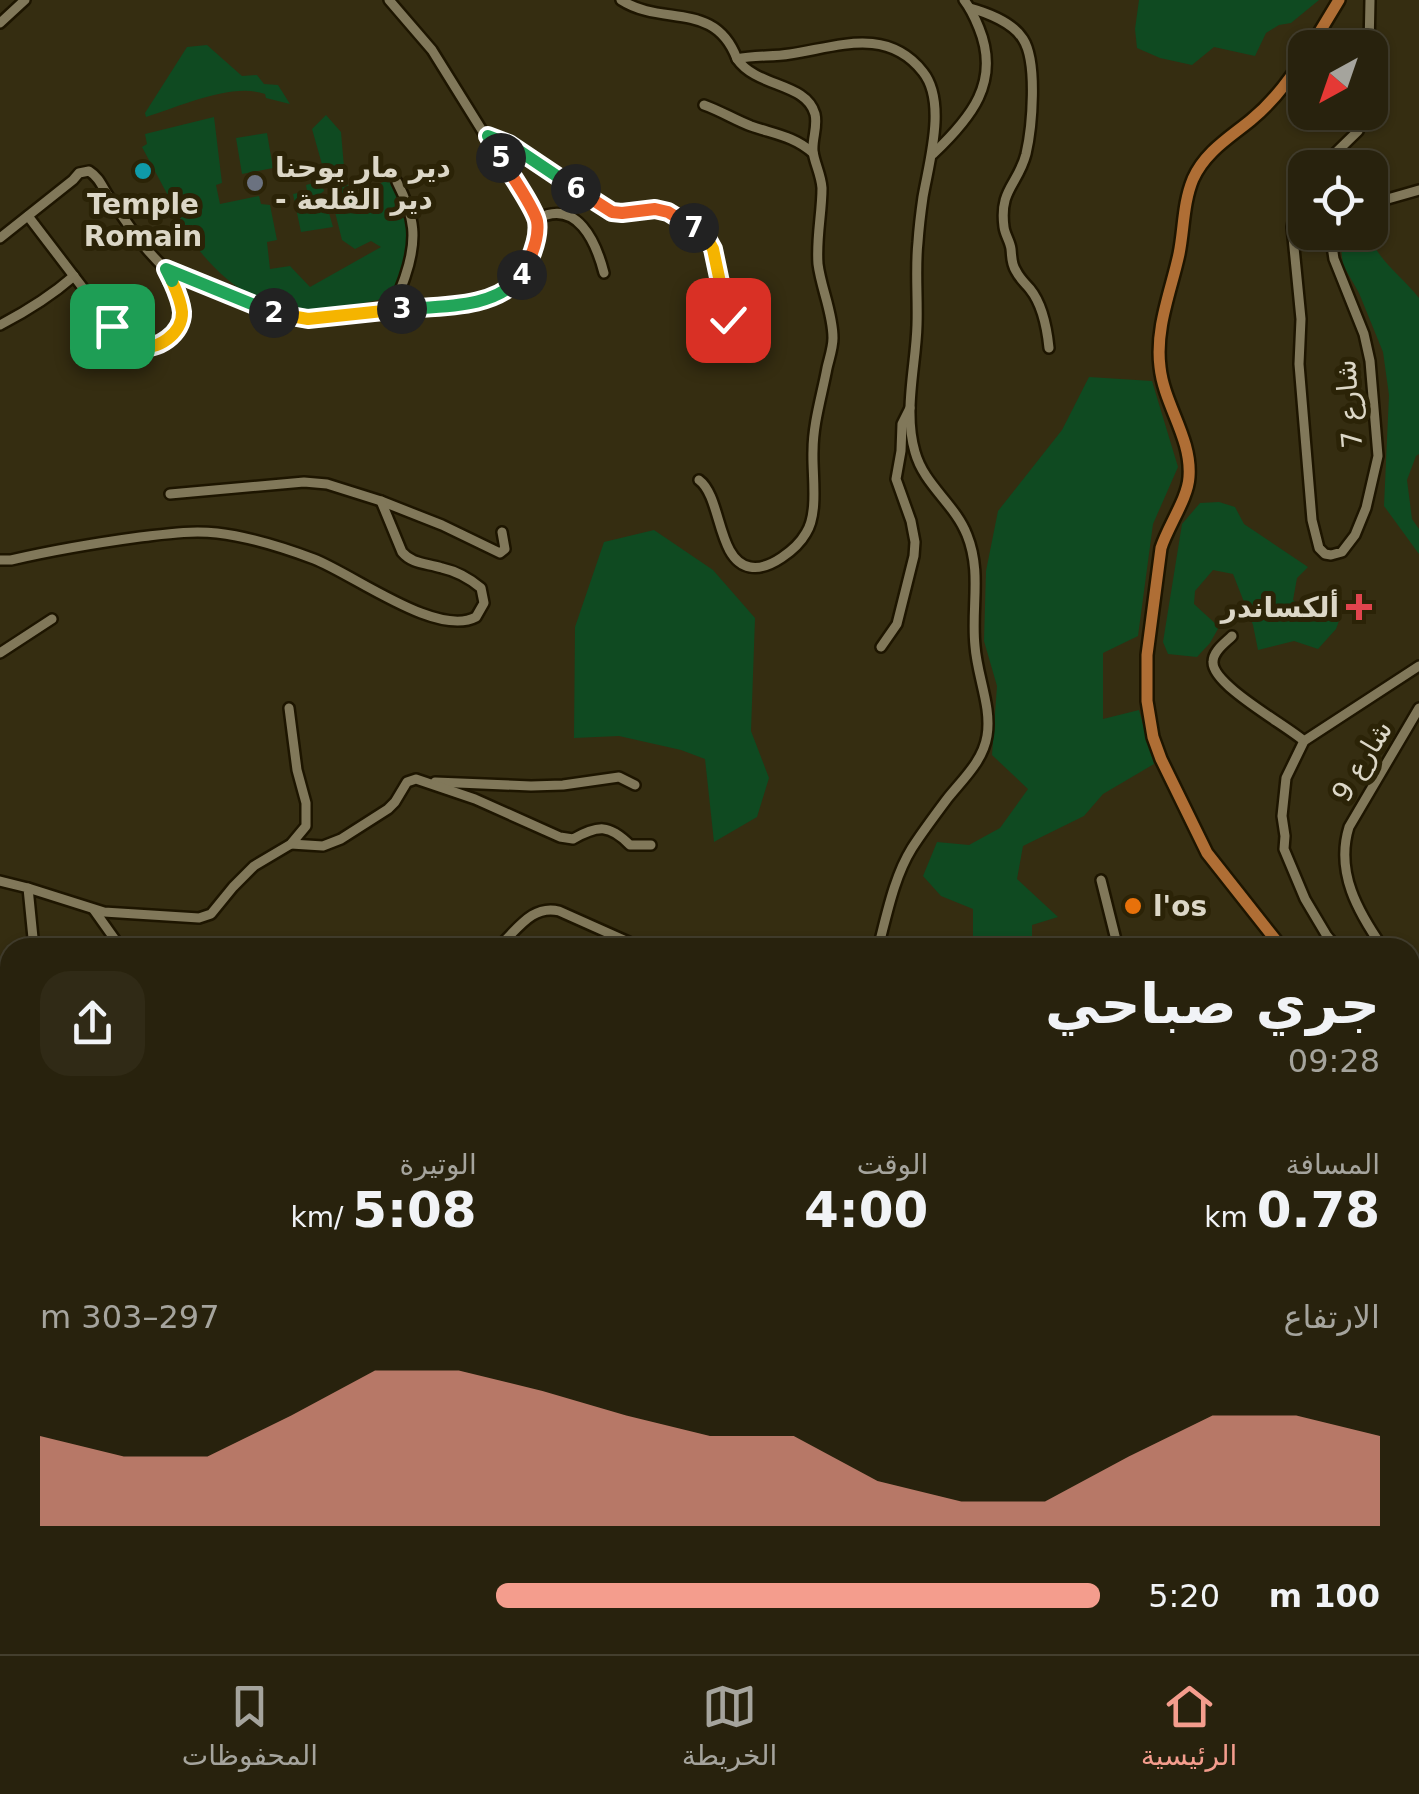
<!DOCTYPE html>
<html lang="ar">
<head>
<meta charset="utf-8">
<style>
  body { margin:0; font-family:"DejaVu Sans",Cairo,sans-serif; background:#302a16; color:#f1f3f6; direction:rtl; height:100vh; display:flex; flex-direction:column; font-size:38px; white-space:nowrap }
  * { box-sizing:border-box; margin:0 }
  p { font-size:32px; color:#a5a49d }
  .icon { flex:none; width:55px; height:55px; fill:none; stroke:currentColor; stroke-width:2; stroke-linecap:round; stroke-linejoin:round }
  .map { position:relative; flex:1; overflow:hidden; direction:ltr }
  .drawer { position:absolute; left:0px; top:938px; width:1420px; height:718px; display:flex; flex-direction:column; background:#28220d; border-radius:30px 30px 0 0; box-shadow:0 2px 8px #0004,0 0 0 2px #443f2e; direction:rtl }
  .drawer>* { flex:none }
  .needle { width:65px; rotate:220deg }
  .tools { position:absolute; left:1288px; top:30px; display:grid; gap:20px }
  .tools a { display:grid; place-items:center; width:100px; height:100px; border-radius:20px; background:#28220d; box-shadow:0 2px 8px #0004,0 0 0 2px #443f2e; font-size:50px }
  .pin { position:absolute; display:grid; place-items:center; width:85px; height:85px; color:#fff; margin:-42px; border-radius:20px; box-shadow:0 5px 15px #0006 }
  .km { position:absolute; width:50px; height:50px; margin:-25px; border-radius:50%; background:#222; color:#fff; font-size:28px; line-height:50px; text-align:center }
  .round { display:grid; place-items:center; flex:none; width:105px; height:105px; border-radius:30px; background:#302a16 }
  .head { display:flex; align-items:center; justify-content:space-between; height:170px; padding:0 40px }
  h1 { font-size:55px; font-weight:700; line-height:75px }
  .stats { display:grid; grid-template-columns:repeat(3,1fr); gap:15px; height:170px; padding:10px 40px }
  .stats div { display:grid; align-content:center }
  .stats b { font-size:50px; font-weight:700 }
  .stats small { font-size:28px; font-weight:400 }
  .stats p { font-size:28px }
  .chart { height:280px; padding:20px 40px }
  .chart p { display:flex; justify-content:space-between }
  .chart svg { width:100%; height:180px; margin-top:10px; fill:#f49d8d; opacity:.7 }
  ul { padding:0 40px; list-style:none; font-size:32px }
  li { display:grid; grid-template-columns:160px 120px 1fr; align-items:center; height:75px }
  li i { height:25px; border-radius:12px; background:#f49d8d }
  .menu { display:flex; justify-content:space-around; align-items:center; height:140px; border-top:2px solid #443f2e; background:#28220d; font-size:28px; color:#a5a49d }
  .menu a { display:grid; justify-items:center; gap:5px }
  .menu .active { color:#f49d8d }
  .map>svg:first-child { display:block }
</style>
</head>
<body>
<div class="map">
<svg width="1419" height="1654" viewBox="0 0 1419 1654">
  <rect width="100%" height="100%" fill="#352d11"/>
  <path fill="#403511" d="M769,1645H1105L1102,1654H772Z"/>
  <g fill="#0f4a21">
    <path d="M1139,0H1319L1291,23L1279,25L1266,33L1255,56L1214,47L1192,65L1160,58L1137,48L1135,29Z"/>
    <path d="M207,45L242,76L257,75L264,84L278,85L290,104L266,98L265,94C232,82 179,107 146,117L145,113L187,47Z"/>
    <path d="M326,115L341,132L345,179L358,209L375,201L371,189L390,178C396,190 405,201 409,214C417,242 402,272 390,297C368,302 344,308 321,311C295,314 247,297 227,279C211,266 198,249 185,233L187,231L142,147L147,144L145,134L214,117L222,183L216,185L220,204L259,196L261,204L270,205L277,240L267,242L270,269L290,266L310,287L381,247L371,241L355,249L342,240L333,204L336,195L329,189L312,129Z"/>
    <path d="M267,133L273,168L242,174L236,138Z"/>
    <path d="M321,181L324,191L320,194V200L327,206L333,227L301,232L293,194L307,191L306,185Z"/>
    <path d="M1345,233H1368C1378,261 1401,275 1419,298V454L1416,456L1407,480L1412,519L1419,529V554L1384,506L1389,395L1383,352L1359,293L1343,265L1341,248Z"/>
    <path d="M1089,377L1152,381L1178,467L1153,524L1138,636L1103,653V719L1139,710L1154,764L1103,794L1084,816L1023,846L1017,879L1058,917L1032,925V947H973V909L941,896L923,876L937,842L969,845L1000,828L1028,789L992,755L997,686L984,641L986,571L998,511L1062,430Z"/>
    <path d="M1219,502L1235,507L1244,524L1308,567L1297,578L1293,600L1303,608L1333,605L1340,618L1336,629L1318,649L1294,641L1258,650L1253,625L1233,574L1213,570L1195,591L1194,604L1219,627L1210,643L1197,657L1168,654L1163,642L1182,524L1200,503Z"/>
    <path d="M654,530L713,570L755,618L751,731L769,778L757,817L714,842L705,759L681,750L619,736L574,738L575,627L604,542Z"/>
    <path d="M1410,1637L1419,1645V1654H1297L1291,1645H1410Z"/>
    <path d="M869,1645H972L960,1654H857Z"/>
  </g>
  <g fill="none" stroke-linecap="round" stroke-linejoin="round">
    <g stroke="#1d1500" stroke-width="14">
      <g id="minor">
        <path d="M621,0C663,27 715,0 737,59"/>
        <path d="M970,8C988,13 1013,23 1023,39C1038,62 1032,128 1026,154C1018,185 999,189 1004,227C1005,235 1010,241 1011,249C1012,258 1011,263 1016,271C1020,279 1025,283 1030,289C1043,305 1047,328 1049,348"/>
        <path d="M0,23L25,0"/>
        <path d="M1369,48L1370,0"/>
        <path d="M704,105C721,111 735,120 751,126C774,134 794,136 813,153"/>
        <path d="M487,136L509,144L612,212C626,213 639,209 653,209C675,210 702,230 713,249L728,319"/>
        <path d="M933,154C971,118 1001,82 979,28C975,18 971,9 964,0"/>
        <path d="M1320,168L1358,131L1366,112"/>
        <path d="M397,182C415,217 418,239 405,277C401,289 396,296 399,309"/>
        <path d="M1305,186L1296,206L1292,227L1301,319L1299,364L1312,520L1319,548L1325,554L1331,555L1342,552L1355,535L1366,508L1378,456L1370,361L1364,334L1334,259L1332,246L1334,232"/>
        <path d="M1370,204L1419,190"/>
        <path d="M28,216L112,326C119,334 127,343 137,346C155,351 178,336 181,318C184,302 174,285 167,271"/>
        <path d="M537,219C577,198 596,242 604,273"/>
        <path d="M0,238L73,180L79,173L89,171C100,178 102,187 109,197C126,221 143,249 166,269C187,279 209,287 231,296C250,303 268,313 289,317C323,324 362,313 396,309C432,305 479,310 510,289C531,274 535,242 537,219L432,50L389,0"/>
        <path d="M0,325C27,311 51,296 74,276"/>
        <path d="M699,480C722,497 717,561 750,567C769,571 797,549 806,533C819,513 812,474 813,451C813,423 822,395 827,368C829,359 833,348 833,338C833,313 821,288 818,264C816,238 822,213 822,188C821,174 814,162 813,151C812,138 818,127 815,114C806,82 757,88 737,59C754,55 772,57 790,54C837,47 887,26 923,72C947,102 929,162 923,197C921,211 919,227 918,242C915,269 918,297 917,325C916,366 903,411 915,452C924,485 955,504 967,535C982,572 971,608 975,646C977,676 992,707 987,736C983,761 963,779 947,799C935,815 923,831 912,848C894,877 887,914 878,948"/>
        <path d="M170,494L304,482L327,484L381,501L442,525L500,553L505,549L502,532"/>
        <path d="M0,560H11C54,550 96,543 140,537C166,534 191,530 217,533C251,537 282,547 314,559C353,574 437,638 476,617L484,603L481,588C469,578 456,571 442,568C426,563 412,564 402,552L381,501"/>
        <path d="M1232,636C1225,643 1213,651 1213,662C1212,685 1286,725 1304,741"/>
        <path d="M881,647L897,624L914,556L915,542L911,521L896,479L901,451L902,424L910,408"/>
        <path d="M0,653L52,619"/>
        <path d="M435,782L531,786L563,785L619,777L635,785"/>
        <path d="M291,844L323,846L341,839L388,809L395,802L407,782L416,779L475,799L560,837L573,839C598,825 609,824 630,845H651"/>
        <path d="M1101,880L1118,948"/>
        <path d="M0,881L28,888L34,948"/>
        <path d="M28,888L104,912L199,918L211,914L233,887L254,866L291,844L306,826V803L297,770L289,708"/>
        <path d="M94,910L121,948"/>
        <path d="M497,948C516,932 531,904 559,911L642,948"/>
        <path d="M1337,948L1327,936L1305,899L1284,849L1285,836L1282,816L1286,778L1304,741L1419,666"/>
        <path d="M1383,948C1358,912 1335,872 1349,827L1419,708"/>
        <path d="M0,975L10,976"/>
        <path d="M1410,989L1419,1003"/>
        <path d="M1410,1057L1419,1065"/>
        <path d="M0,1127L10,1130"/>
        <path d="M10,1241V1255"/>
        <path d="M0,1302L7,1306L10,1330"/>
        <path d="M1410,1327L1419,1341"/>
        <path d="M0,1349L10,1345"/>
        <path d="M0,1410L10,1408"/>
        <path d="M0,1463L10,1456"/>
        <path d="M0,1524H10"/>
        <path d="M1419,1550C1410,1563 1410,1572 1419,1585"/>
        <path d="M0,1562L10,1559"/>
        <path d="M0,1611H10"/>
        <path d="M246,1645L252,1654"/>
        <path d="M1246,1645L1249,1654"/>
        <path d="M1270,1645L1271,1654"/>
        <path d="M438,1649L447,1645"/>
        <path d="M545,1654L549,1645"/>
        <path d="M654,1654L659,1645"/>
        <path d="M747,1654L749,1645"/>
        <path d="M1116,1654L1120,1645"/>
        <path d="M1198,1654L1203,1645"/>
      </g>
    </g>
    <g stroke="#1d1500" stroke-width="16">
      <g id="major">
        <path d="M1310,48L1339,0"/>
        <path d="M1282,948L1207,853L1161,759L1153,737L1147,701V655L1161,548C1168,526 1188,498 1189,477C1192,438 1164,405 1160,367C1155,328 1171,291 1179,254C1184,229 1183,203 1193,179C1205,152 1229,138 1251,120C1274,101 1290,80 1305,55"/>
        <path d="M0,1036L10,1040"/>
        <path d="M1410,1135L1419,1141"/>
      </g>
    </g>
    <use href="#minor" stroke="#81785a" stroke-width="9"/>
    <use href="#major" stroke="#af6e35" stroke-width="11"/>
  </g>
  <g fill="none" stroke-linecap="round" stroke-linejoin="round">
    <g stroke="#fff" stroke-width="20">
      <path id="split-1" d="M112,326C119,334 127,343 137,346C157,352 183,333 182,312C181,301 176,290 172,281"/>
    </g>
    <g stroke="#fff" stroke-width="20">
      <path id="split-2" d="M172,281L166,269L274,313"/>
    </g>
    <g stroke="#fff" stroke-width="20">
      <path id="split-3" d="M274,313L308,319L402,309"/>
    </g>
    <g stroke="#fff" stroke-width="20">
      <path id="split-4" d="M402,309C441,306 497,309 522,275"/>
    </g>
    <g stroke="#fff" stroke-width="20">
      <path id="split-5" d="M501,158C509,172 534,207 537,221C540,238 530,260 522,275"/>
    </g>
    <g stroke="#fff" stroke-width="20">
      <path id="split-6" d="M501,158L488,136L509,144L576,189"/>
    </g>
    <g stroke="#fff" stroke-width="20">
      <path id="split-7" d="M576,189L612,212L622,213L655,209L668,212L694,228"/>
    </g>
    <g stroke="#fff" stroke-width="20">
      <path id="split-8" d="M694,228L708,240L713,249L728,320"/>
    </g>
    <use href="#split-1" stroke="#f5b400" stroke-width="12"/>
    <use href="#split-2" stroke="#22a559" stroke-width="12"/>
    <use href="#split-3" stroke="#f5b400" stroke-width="12"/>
    <use href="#split-4" stroke="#22a559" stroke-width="12"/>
    <use href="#split-5" stroke="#f0652b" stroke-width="12"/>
    <use href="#split-6" stroke="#22a559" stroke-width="12"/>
    <use href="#split-7" stroke="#f0652b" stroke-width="12"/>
    <use href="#split-8" stroke="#f5b400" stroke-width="12"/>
  </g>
  <circle fill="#0f9aa8" stroke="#2b2307" stroke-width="4" cx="143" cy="171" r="10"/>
  <circle fill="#6b7280" stroke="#2b2307" stroke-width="4" cx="255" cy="183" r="10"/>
  <path fill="#e0444e" stroke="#2b2307" stroke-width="4" d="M1354 592h10v10h10v10h-10v10h-10v-10h-10v-10h10z"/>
  <circle fill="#e8710a" stroke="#2b2307" stroke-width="4" cx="1133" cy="906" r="10"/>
  <g text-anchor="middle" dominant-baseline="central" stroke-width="10" stroke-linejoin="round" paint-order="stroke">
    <g font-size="28" font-weight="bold" fill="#dcd7c7" stroke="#2b2307" text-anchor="start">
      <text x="275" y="167">دير مار يوحنا<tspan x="275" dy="32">- دير القلعة</tspan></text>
      <text x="143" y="204" text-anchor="middle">Temple<tspan x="143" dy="32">Romain</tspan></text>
      <text x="1339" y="607" text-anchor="end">ألكساندر</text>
      <text x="1153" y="906">l'os</text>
    </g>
    <g font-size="28" fill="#dcd7c7" stroke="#2b2307">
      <text transform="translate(1349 404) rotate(-95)">شارع 7</text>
      <text transform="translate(1362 761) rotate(-59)">شارع 9</text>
    </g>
  </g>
</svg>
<div class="tools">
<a><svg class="needle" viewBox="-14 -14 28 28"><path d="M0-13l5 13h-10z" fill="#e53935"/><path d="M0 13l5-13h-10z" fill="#a5a49d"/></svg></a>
<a><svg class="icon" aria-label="locate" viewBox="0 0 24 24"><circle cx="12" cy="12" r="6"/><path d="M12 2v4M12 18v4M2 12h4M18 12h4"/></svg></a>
</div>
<div class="pin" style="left:112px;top:326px;background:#1e9e55"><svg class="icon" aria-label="arrive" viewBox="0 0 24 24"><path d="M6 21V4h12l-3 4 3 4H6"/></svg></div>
<div class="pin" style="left:728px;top:320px;background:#d93025"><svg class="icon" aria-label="check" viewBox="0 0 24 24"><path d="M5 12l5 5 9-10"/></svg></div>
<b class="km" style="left:274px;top:313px">2</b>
<b class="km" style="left:402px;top:309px">3</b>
<b class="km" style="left:522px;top:275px">4</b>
<b class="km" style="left:501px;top:158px">5</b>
<b class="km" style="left:576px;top:189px">6</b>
<b class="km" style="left:694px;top:228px">7</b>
<section class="drawer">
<div class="head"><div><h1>جري صباحي</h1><p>09:28</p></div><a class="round"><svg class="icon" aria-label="share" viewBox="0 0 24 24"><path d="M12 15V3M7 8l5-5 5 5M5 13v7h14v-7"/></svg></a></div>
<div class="stats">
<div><p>المسافة</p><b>0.78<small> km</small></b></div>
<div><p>الوقت</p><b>4:00</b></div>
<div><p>الوتيرة</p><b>5:08<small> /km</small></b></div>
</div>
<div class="chart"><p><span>الارتفاع</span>297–303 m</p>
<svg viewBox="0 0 160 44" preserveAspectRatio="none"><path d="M0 44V22L10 27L20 27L30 17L40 6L50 6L60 11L70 17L80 22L90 22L100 33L110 38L120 38L130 27L140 17L150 17L160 22V44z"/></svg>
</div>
<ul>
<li><b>100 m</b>5:20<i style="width:57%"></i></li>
</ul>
</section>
</div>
<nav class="menu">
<a class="active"><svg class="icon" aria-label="home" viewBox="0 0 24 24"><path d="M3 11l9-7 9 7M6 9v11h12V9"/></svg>الرئيسية</a>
<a><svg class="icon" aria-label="map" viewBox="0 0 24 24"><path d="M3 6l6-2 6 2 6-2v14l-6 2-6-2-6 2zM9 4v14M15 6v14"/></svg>الخريطة</a>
<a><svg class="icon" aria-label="saved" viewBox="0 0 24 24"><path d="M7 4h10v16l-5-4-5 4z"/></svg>المحفوظات</a>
</nav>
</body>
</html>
